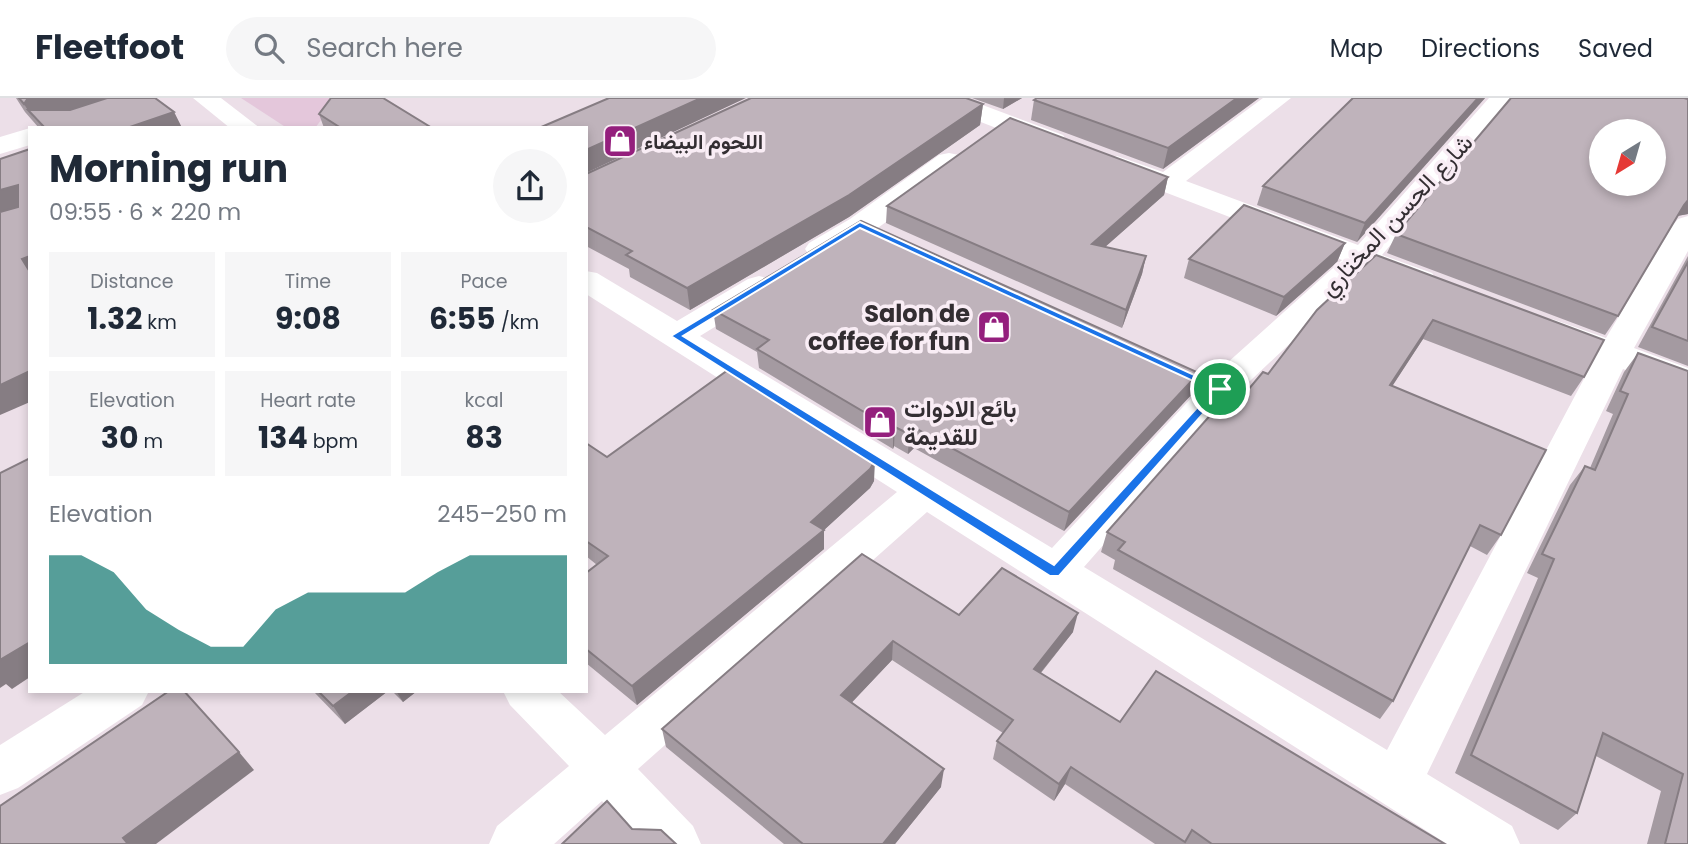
<!DOCTYPE html>
<html lang="en">
<head>
<meta charset="utf-8">
<style>
  body { margin:0; font-family:Poppins,Vazirmatn,sans-serif; background:#f6f6f7; color:#1f2937; height:100vh; display:flex; flex-direction:column; font-size:26px; white-space:nowrap }
  * { box-sizing:border-box; margin:0 }
  p { font-size:23px; color:#747a83 }
  .icon { flex:none; width:38px; height:38px; fill:none; stroke:currentColor; stroke-width:2; stroke-linecap:round; stroke-linejoin:round }
  .map { position:relative; flex:1; overflow:hidden }
  .drawer { position:absolute; left:28px; top:28px; width:560px; height:567px; display:flex; flex-direction:column; background:#fff; border-radius:0px; box-shadow:0 4px 10px #0003 }
  .drawer>* { flex:none }
  .needle { width:46px; rotate:217deg }
  .buttons { position:absolute; left:1589px; top:21px; display:grid; gap:14px }
  .buttons a { display:grid; place-items:center; width:77px; height:77px; border-radius:50%; background:#fff; box-shadow:0 4px 10px #0003; font-size:35px }
  .pin { position:absolute; display:grid; place-items:center; width:60px; height:60px; color:#fff; margin:-30px; border:4px solid #fff; border-radius:50%; box-shadow:0 2px 7px #0007 }
  .round { display:grid; place-items:center; flex:none; width:74px; height:74px; border-radius:37px; background:#f6f6f7 }
  .summary { display:flex; align-items:center; justify-content:space-between; height:119px; padding:0 21px }
  h1 { font-size:38px; font-weight:700; line-height:52px }
  .figures { display:grid; grid-template-columns:repeat(3,1fr); gap:10px; height:119px; padding:7px 21px }
  .figures div { display:grid; align-content:center; border-radius:0px; background:#f6f6f7; text-align:center }
  .figures b { font-size:30px; font-weight:700 }
  .figures small { font-size:19px; font-weight:400 }
  .figures p { font-size:19px }
  .chart { height:196px; padding:14px 21px }
  .chart p { display:flex; justify-content:space-between }
  .chart svg { width:100%; height:126px; margin-top:7px; fill:#0f766e; opacity:.7 }
  header { display:flex; align-items:center; gap:42px; box-sizing:border-box; height:98px; padding:0 35px; background:#fff; border-bottom:2px solid #e0e1e3 }
  header strong { font-size:33px }
  nav { display:flex; gap:38px; margin-inline-start:auto; font-size:24px }
  .search { width:490px; height:63px; background:#f6f6f7; display:flex; align-items:center; gap:18px; box-sizing:border-box; padding:0 24px; border-radius:38px; color:#747a83; font-size:26px }
  .map>svg:first-child { display:block }
</style>
</head>
<body>
<header>
<strong>Fleetfoot</strong>
<div class="search"><svg class="icon" aria-label="search" viewBox="0 0 24 24"><circle cx="10" cy="10" r="6"/><path d="M15 15l6 6"/></svg>Search here</div>
<nav><a>Map</a><a>Directions</a><a>Saved</a></nav>
</header>
<div class="map">
<svg width="1688" height="746" viewBox="0 0 1688 746">
  <rect width="100%" height="100%" fill="#ecdfe8"/>
  <path fill="#e4c7db" d="M241,0H338L315,30H287Z"/>
  <g fill="none" stroke-linecap="round" stroke-linejoin="round">
    <g fill="#fff" fill-rule="evenodd">
      <path d="M929,0H964L1063,37L1067,43L1063,49L1054,51L1045,49L932,5Z"/>
      <path d="M1263,0H1291L1186,83L1358,147L1489,0H1514L1382,157L1432,175L1437,182L1432,189C1411,194 1388,180 1368,172L1233,299L1084,469L1387,652L1595,260L1540,238L1535,231L1540,224L1552,221L1606,240L1673,127L1678,121L1688,118V153L1634,250L1688,270V295L1623,271L1427,676L1512,728L1520,746H1447L927,414L638,671L693,728L701,746H640L602,703L554,746H489L497,728L569,668L510,607L503,593H558L605,637L897,394L586,196V173L597,175L677,223L748,181L759,178L770,181L775,188L770,195L700,238L1052,450L1207,283L1342,162L1107,72L1103,66L1107,60L1117,58L1163,74Z"/>
      <path d="M30,30V47L0,56V39Z"/>
      <path d="M949,55L959,57L963,63L959,69C921,96 872,140 831,157C823,161 817,159 809,157L805,151L809,145L850,121L939,57Z"/>
      <path d="M86,593H149L142,607L18,690L0,697V647Z"/>
    </g>
    <path fill="#fff" fill-rule="evenodd" d="M193,0H221L260,30H230Z"/>
  </g>
  <g fill="#a49aa1">
    <path d="M16,0H28L174,14L182,30H39L25,14Z"/>
    <path d="M972,0H1022L1003,11Z"/>
    <path d="M1037,0H1259L1163,71L1031,22L1034,2Z"/>
    <path d="M1353,0H1485L1357,144L1257,107L1263,88Z"/>
    <path d="M1688,1V116L1677,118L1675,120L1618,218L1605,237L1387,155L1396,136Z"/>
    <path d="M983,6L980,27L849,119L690,212L630,179L629,171L586,148V76Z"/>
    <path d="M319,16L432,30H324Z"/>
    <path d="M1168,79L1164,97L1105,149L1146,158L1142,176L1122,230L886,125L887,108Z"/>
    <path d="M1345,145L1337,164L1276,218L1184,180L1189,161Z"/>
    <path d="M1376,157L1584,279L1571,298L1423,241L1392,288L1501,437L1487,457L1470,448L1393,603L1380,621L1113,471L1115,462L1101,454L1107,434L1248,292L1268,276Z"/>
    <path d="M1688,158V268L1638,249Z"/>
    <path d="M713,212L1199,275L1193,295L1064,433L914,350L908,356L894,348L893,351L759,270L757,254L716,231Z"/>
    <path d="M1638,255L1688,273V746H1647L1661,693L1596,658L1577,715L1558,732L1455,675L1538,480L1527,475L1570,387L1585,368L1590,370L1613,316L1606,313L1624,274Z"/>
    <path d="M586,345L607,359L874,383L870,390L824,432V451L637,607L586,565V475L597,467L586,458Z"/>
    <path d="M959,517L1073,534L1041,575L1120,624L1445,746H1155L1065,686L1054,703L993,661L997,643L1003,635L892,562L851,605L941,689L895,746H784L666,649L662,631Z"/>
    <path d="M313,593H388L345,626Z"/>
    <path d="M392,593H417L403,604Z"/>
  </g>
  <g fill="#867d83">
    <path d="M28,0H112L45,23L28,12L39,30L24,6Z"/>
    <path d="M701,0H746L586,75V52Z"/>
    <path d="M1004,0H1022L1003,11Z"/>
    <path d="M1237,0H1259L1163,71L1168,50Z"/>
    <path d="M1478,0H1485L1357,144L1365,125Z"/>
    <path d="M983,6L980,27L849,119L690,212L687,190Z"/>
    <path d="M174,14L182,30H127Z"/>
    <path d="M1168,79L1164,97L1088,164L1092,146Z"/>
    <path d="M18,87L30,105L0,117V92Z"/>
    <path d="M1688,102V116L1677,118L1671,125Z"/>
    <path d="M1345,145L1337,164L1276,218L1284,199Z"/>
    <path d="M30,158V174L22,161Z"/>
    <path d="M1146,158L1142,176L1122,230L1126,212Z"/>
    <path d="M1433,222L1423,241L1380,307L1390,287Z"/>
    <path d="M30,273V304L0,317V287Z"/>
    <path d="M1199,275L1193,295L1064,433L1069,414Z"/>
    <path d="M895,329L894,348L893,351V331Z"/>
    <path d="M915,330L914,350L908,356L909,336Z"/>
    <path d="M875,363L874,383L870,390L824,432V451L637,607L632,588Z"/>
    <path d="M1078,515L1073,534L1029,589L1034,571Z"/>
    <path d="M893,543L892,562L841,616V597Z"/>
    <path d="M30,544V579L12,591L6,586L0,590V562Z"/>
    <path d="M353,593H388L345,626L333,608Z"/>
    <path d="M396,593H417L403,604Z"/>
    <path d="M239,654L254,672L156,746H128L123,740Z"/>
    <path d="M1071,669L1065,686L1054,703L1059,686Z"/>
    <path d="M944,671L941,689L895,746H883Z"/>
  </g>
  <g fill="#bfb3bb" stroke="#867d83" stroke-width="2" fill-rule="evenodd">
    <path d="M19,0H28L24,6Z"/>
    <path d="M107,0H155L174,14L127,30H45L28,12H70Z"/>
    <path d="M331,0H383L432,30H341L319,16Z"/>
    <path d="M609,0H701L586,52V30H539Z"/>
    <path d="M751,0H966L983,6L849,97L687,190L626,157L632,153L586,129V76Z"/>
    <path d="M1037,0H1237L1168,50L1034,2Z"/>
    <path d="M1353,0H1478L1365,125L1263,88Z"/>
    <path d="M1511,0H1684L1688,1V102L1684,107L1618,218L1396,136ZM1601,33H1654V86H1601Z"/>
    <path d="M1010,20L1168,79L1092,146L1146,158L1126,212L887,108Z"/>
    <path d="M30,51V158L22,161L30,174V273L0,287V114L18,109V87L0,92V61Z"/>
    <path d="M1244,107L1345,145L1284,199L1189,161Z"/>
    <path d="M861,123L1199,275L1069,414L915,330L909,336L895,329L893,331L757,251L769,242L713,212Z"/>
    <path d="M1376,157L1604,242L1584,279L1433,222L1390,287L1546,352L1501,437L1480,427L1393,603L1118,452L1125,444L1107,434L1237,287L1248,292L1263,274L1268,276L1317,212Z"/>
    <path d="M1688,164V243L1652,229Z"/>
    <path d="M1638,255L1688,273V746H1665L1683,676L1603,635L1577,715L1471,657L1554,461L1542,456L1585,368L1595,372L1628,296L1620,293Z"/>
    <path d="M728,272L875,363L870,371L811,424L824,432L632,588L586,551V475L608,458L586,443V345L607,359Z"/>
    <path d="M30,360V544L0,562V375Z"/>
    <path d="M862,456L959,517L1002,470L1078,515L1034,571L1120,624L1156,573L1445,746H1212L1192,732L1185,744L1071,669L1059,686L997,643L1013,622L893,543L841,597L944,671L883,746H803L662,631Z"/>
    <path d="M169,593H184L239,654L123,740L128,746H0V708Z"/>
    <path d="M318,593H353L333,608Z"/>
    <path d="M607,703L632,731L661,732L676,746H562Z"/>
  </g>
  <path fill="#1a73e8" stroke="#fff" stroke-width="2" fill-rule="evenodd" d="M860,124L1225,291L1059,478H1050L671,238ZM860,130L1213,292L1054,467L683,238Z"/>
  <defs>
    <g id="shop-square" transform="scale(1.75)"><rect x="-9" y="-9" width="18" height="18" rx="4" fill="#941f7d" stroke="#f9edf5"/><path d="M-5-2.5h2.3a2.7 3.5 0 0 1 5.4 0H5L5.5 6h-11ZM-1.5-2.5h3a1.5 2.3 0 0 0-3 0Z" fill="#fff"/></g>
  </defs>
  <g fill-rule="evenodd">
    <use href="#shop-square" x="620" y="43"/>
    <use href="#shop-square" x="994" y="229"/>
    <use href="#shop-square" x="880" y="324"/>
  </g>
  <g text-anchor="middle" dominant-baseline="central" stroke-width="7" stroke-linejoin="round" paint-order="stroke">
    <g font-size="21" font-weight="bold" fill="#332e32" stroke="#f9edf5" text-anchor="start">
      <text x="644" y="43">اللحوم البيضاء</text>
    </g>
    <g font-size="24" fill="#332e32" stroke="#f9edf5">
      <text transform="translate(1396 117) rotate(-47)">شارع الحسن المختاري</text>
    </g>
    <g font-size="24" font-weight="bold" fill="#332e32" stroke="#f9edf5" text-anchor="end">
      <text x="970" y="215">Salon de<tspan x="970" dy="28">coffee for fun</tspan></text>
      <text x="904" y="310" text-anchor="start">بائع الادوات<tspan x="904" dy="28">للقديمة</tspan></text>
    </g>
  </g>
</svg>
<div class="buttons">
<a><svg class="needle" viewBox="-14 -14 28 28"><path d="M0-13l5 13h-10z" fill="#e53935"/><path d="M0 13l5-13h-10z" fill="#747a83"/></svg></a>
</div>
<div class="pin" style="left:1220px;top:291px;background:#1e9e55"><svg class="icon" aria-label="arrive" viewBox="0 0 24 24"><path d="M6 21V4h12l-3 4 3 4H6"/></svg></div>
<section class="drawer">
<div class="summary"><div><h1>Morning run</h1><p>09:55 · 6 × 220 m</p></div><a class="round"><svg class="icon" aria-label="share" viewBox="0 0 24 24"><path d="M12 15V3M7 8l5-5 5 5M5 13v7h14v-7"/></svg></a></div>
<div class="figures">
<div><p>Distance</p><b>1.32<small> km</small></b></div>
<div><p>Time</p><b>9:08</b></div>
<div><p>Pace</p><b>6:55<small> /km</small></b></div>
</div>
<div class="figures">
<div><p>Elevation</p><b>30<small> m</small></b></div>
<div><p>Heart rate</p><b>134<small> bpm</small></b></div>
<div><p>kcal</p><b>83</b></div>
</div>
<div class="chart"><p><span>Elevation</span>245–250 m</p>
<svg viewBox="0 0 160 44" preserveAspectRatio="none"><path d="M0 44V6L10 6L20 12L30 25L40 32L50 38L60 38L70 25L80 19L90 19L100 19L110 19L120 12L130 6L140 6L150 6L160 6V44z"/></svg>
</div>
</section>
</div>
</body>
</html>
